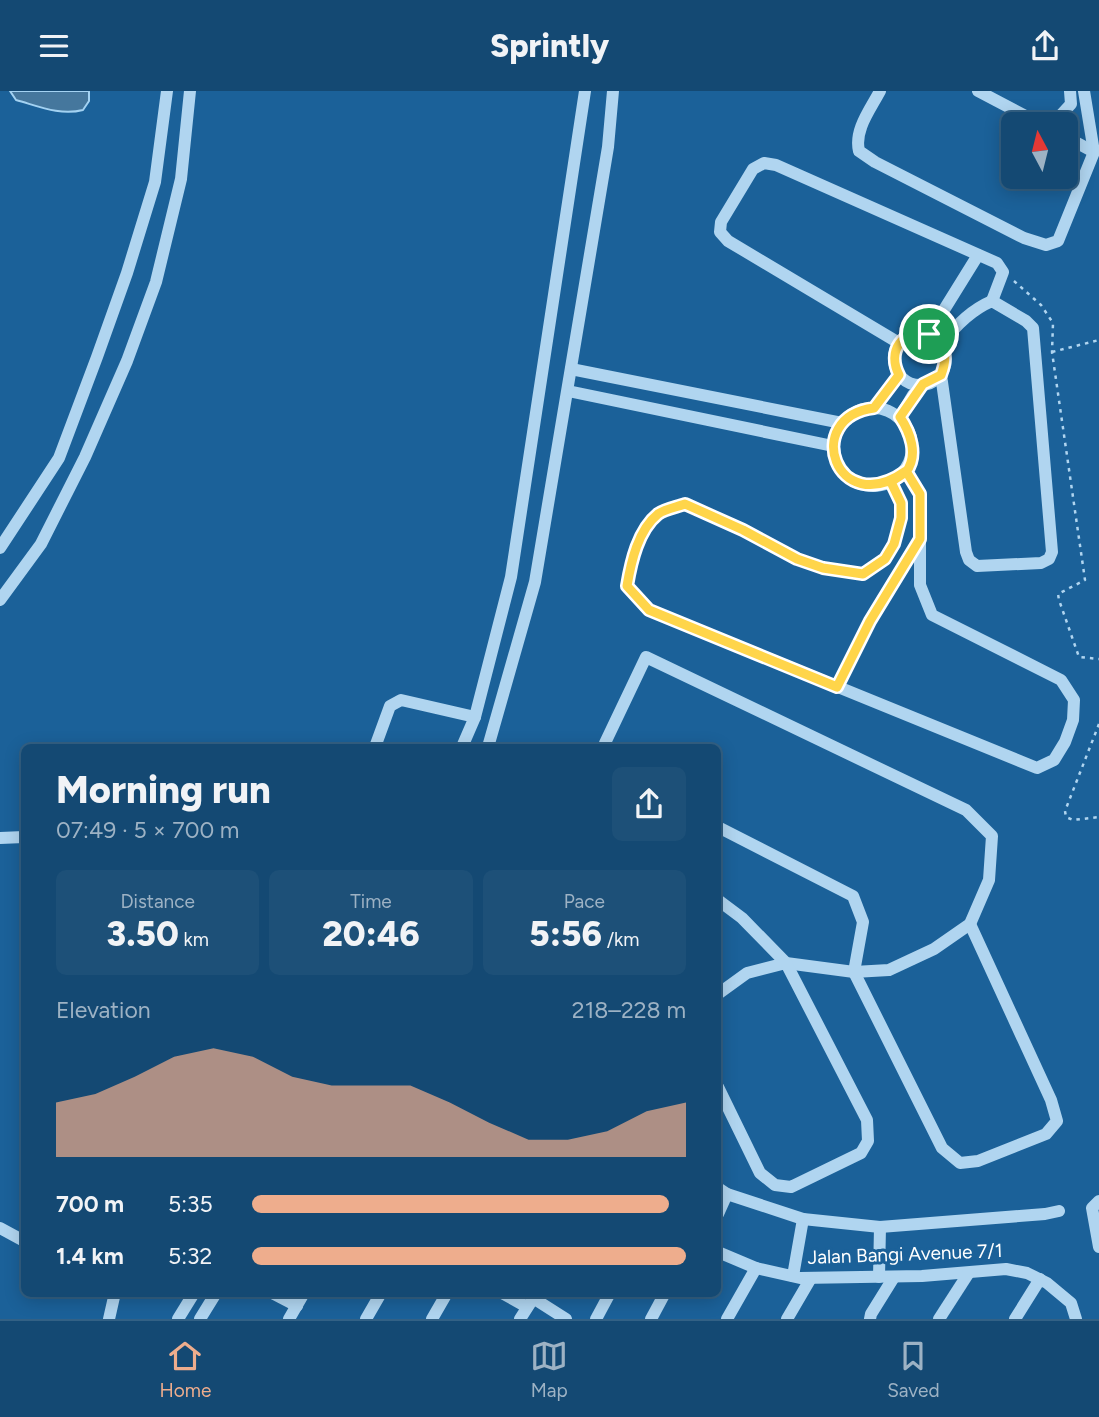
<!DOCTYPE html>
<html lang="en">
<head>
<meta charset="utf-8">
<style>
  body { margin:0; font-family:Figtree,sans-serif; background:#1d5078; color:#f1f3f6; height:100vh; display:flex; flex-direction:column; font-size:26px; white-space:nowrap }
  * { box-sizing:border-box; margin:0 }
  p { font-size:23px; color:#9db2c4 }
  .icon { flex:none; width:38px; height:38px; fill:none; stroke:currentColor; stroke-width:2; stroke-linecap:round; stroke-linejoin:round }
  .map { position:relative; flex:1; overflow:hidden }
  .details { position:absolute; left:21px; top:653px; width:700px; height:553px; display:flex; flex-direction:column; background:#144973; border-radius:10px; box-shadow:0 4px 18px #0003,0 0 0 2px #336185 }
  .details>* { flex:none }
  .needle { width:46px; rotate:353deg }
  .fabs { position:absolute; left:1001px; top:21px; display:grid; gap:14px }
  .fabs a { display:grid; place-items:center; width:77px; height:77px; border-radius:10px; background:#144973; box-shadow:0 4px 18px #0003,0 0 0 2px #336185; font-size:35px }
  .pin { position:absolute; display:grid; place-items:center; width:60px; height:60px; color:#fff; margin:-30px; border:4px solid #fff; border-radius:50%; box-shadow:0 2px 7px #0007 }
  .round { display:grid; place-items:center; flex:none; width:74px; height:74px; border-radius:10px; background:#1d5078 }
  .head { display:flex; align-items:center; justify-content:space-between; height:119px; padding:0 35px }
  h1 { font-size:38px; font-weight:800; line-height:52px }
  .stats { display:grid; grid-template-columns:repeat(3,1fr); gap:10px; height:119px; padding:7px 35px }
  .stats div { display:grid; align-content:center; border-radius:10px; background:#1d5078; text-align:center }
  .stats b { font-size:35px; font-weight:800 }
  .stats small { font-size:19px; font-weight:400 }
  .stats p { font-size:19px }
  .chart { height:196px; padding:14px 35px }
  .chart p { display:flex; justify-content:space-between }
  .chart svg { width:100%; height:126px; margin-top:7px; fill:#eead8d; opacity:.7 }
  ul { padding:0 35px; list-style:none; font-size:23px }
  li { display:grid; grid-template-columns:112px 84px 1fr; align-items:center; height:52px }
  li i { height:18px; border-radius:9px; background:#eead8d }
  header { display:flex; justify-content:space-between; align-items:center; height:91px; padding:0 35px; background:#144973; font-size:32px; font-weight:800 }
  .tabs { display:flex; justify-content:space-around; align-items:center; height:98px; border-top:2px solid #336185; background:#144973; font-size:19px; color:#9db2c4 }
  .tabs a { display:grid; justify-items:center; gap:4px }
  .tabs .on { color:#eead8d }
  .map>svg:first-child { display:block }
</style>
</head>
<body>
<header><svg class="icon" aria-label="menu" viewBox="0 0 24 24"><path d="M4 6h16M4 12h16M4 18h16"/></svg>Sprintly<svg class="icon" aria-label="share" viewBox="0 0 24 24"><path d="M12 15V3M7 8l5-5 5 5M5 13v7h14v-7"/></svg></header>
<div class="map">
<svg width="1099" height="1228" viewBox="0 0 1099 1228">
  <rect width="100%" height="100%" fill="#1b6199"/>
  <path fill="#45779d" stroke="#a3d2f2" stroke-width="2" d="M10,0H89V10L83,19C60,25 38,15 16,9Z"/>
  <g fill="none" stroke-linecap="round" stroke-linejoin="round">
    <g stroke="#b0d5f0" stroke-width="2.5" stroke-dasharray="3.5 5" stroke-linecap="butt">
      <path d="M1014,190L1041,214L1053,232L1052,261L1085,489L1058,503L1059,509L1079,566L1099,568"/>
      <path d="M1052,261L1099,249"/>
      <path d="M1099,633L1065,720L1066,726L1073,729L1099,726"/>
    </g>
    <g stroke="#b0d5f0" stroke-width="12">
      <path d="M880,0C870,19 854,39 859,60L875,71L1024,147L1046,154L1058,150L1094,61L1084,0"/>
      <path d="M978,0L1039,32L1059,26L1071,13L1070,0"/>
      <path d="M1066,46L1094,61"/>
      <circle cx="920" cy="268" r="26"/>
      <path d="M929,243L978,164"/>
      <path d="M899,252L728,150L720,141L721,131L753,78L764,72L776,74L997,172L1003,181L992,210"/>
      <path d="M571,278L842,332"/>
      <path d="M941,284L966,461L969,469L977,475L1041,472L1049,468L1052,461L1033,237L1026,230L992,210C971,219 955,235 942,253"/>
      <path d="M568,300L833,355"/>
      <circle cx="873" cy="356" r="39"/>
      <path d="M874,317L899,283"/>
      <path d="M900,326L913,304L923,293"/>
      <path d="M891,391L901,412V427L894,452L885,468L863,483L823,477L797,468L743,439L685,413C677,416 665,418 658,423C638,439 631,471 627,495L649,519L1037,677L1054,669L1065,651L1073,629L1074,609L1061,589L932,524L920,494V403L906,380"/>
      <path d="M0,457L59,367L97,266L127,182L155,91L167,0"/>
      <path d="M0,509L41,453L85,366L127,270L156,191L181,88L190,0"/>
      <path d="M837,596L870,530L920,448"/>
      <path d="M375,656L390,615L401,609L475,626"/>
      <path d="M462,656L475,626L511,486L585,0"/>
      <path d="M488,656L535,491L608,56L613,0"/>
      <path d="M606,656L605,652L646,566L966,719L992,745L989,789L970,833L934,858L889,879L854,881L786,872L747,882L718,903"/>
      <path d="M718,736L853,805L863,831L854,881L942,1057L960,1072L978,1070L1046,1043L1057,1030L1051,1009L970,833"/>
      <path d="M0,747L24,746"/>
      <path d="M718,809L742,827L786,872L867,1029L868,1050L861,1062L791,1096L775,1094L760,1082L718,996"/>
      <path d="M718,1097L727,1103L803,1128L880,1136L1045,1123L1059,1120"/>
      <path d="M1099,1110L1092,1117L1099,1156"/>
      <path d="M718,1123L727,1103"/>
      <path d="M0,1137L24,1150"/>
      <path d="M718,1161L756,1177L800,1187L922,1185L1006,1178L1027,1182L1047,1192L1071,1212L1076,1228"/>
      <path d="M793,1185L803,1128"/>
      <path d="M879,1186L880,1136"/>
      <path d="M272,1202L297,1215"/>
      <path d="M502,1202L527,1216"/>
      <path d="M533,1207L566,1228"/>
      <path d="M109,1228L114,1206L110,1202"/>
      <path d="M178,1228L194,1202"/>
      <path d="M200,1228L216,1202"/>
      <path d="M289,1228L304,1202"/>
      <path d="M366,1228L381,1202"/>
      <path d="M432,1228L447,1202"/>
      <path d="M520,1228L536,1203"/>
      <path d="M596,1228L610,1202"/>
      <path d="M651,1228L665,1202"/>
      <path d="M727,1228L756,1177"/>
      <path d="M787,1228L811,1187"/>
      <path d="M870,1228L871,1223L894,1186"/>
      <path d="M939,1228L968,1183"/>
      <path d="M1015,1228L1040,1188"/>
    </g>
  </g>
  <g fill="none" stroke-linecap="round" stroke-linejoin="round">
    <g stroke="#fff" stroke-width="14">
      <path id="route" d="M929,243C946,253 948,266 941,284L923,293L900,326C910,341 919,364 906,381C902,384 895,388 891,391L901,412V427L894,453L885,468L863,483L823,477L797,468L743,439L685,413C677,416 665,418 658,423C638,439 631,471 627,495L649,519L837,596L870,530L920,448V403L906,380C836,430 801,326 874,317L899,284C887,260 902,238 929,243"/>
    </g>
    <use href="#route" stroke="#ffd54a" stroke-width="9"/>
  </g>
  <g text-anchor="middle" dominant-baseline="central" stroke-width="6" stroke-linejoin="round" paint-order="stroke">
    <g font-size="19" fill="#fff" stroke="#1b6199">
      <text transform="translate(905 1163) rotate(-2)">Jalan Bangi Avenue 7/1</text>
    </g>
  </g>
</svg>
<div class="fabs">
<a><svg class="needle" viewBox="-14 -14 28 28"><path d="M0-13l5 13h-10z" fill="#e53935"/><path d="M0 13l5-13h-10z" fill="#9db2c4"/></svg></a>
</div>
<div class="pin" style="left:929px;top:243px;background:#1e9e55"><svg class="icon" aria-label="arrive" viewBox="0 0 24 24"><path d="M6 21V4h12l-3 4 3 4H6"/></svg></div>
<section class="details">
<div class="head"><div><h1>Morning run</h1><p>07:49 · 5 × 700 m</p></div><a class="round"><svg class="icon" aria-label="share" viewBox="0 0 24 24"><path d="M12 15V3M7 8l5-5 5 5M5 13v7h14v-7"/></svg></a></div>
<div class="stats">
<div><p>Distance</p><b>3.50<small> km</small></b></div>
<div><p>Time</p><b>20:46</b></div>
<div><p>Pace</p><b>5:56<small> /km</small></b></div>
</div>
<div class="chart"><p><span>Elevation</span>218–228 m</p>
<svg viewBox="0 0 160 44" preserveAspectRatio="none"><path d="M0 44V25L10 22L20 16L30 9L40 6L50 9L60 16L70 19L80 19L90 19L100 25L110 32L120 38L130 38L140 35L150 28L160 25V44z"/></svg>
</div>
<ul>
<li><b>700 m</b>5:35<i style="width:96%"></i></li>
<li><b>1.4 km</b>5:32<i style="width:100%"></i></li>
</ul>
</section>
</div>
<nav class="tabs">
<a class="on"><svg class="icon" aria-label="home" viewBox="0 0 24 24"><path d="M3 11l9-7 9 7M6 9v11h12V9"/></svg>Home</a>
<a><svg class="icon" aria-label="map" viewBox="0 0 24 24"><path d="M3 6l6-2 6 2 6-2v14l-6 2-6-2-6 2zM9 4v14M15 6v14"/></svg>Map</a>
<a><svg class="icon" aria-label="saved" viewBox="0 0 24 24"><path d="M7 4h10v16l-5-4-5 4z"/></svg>Saved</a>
</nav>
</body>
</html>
